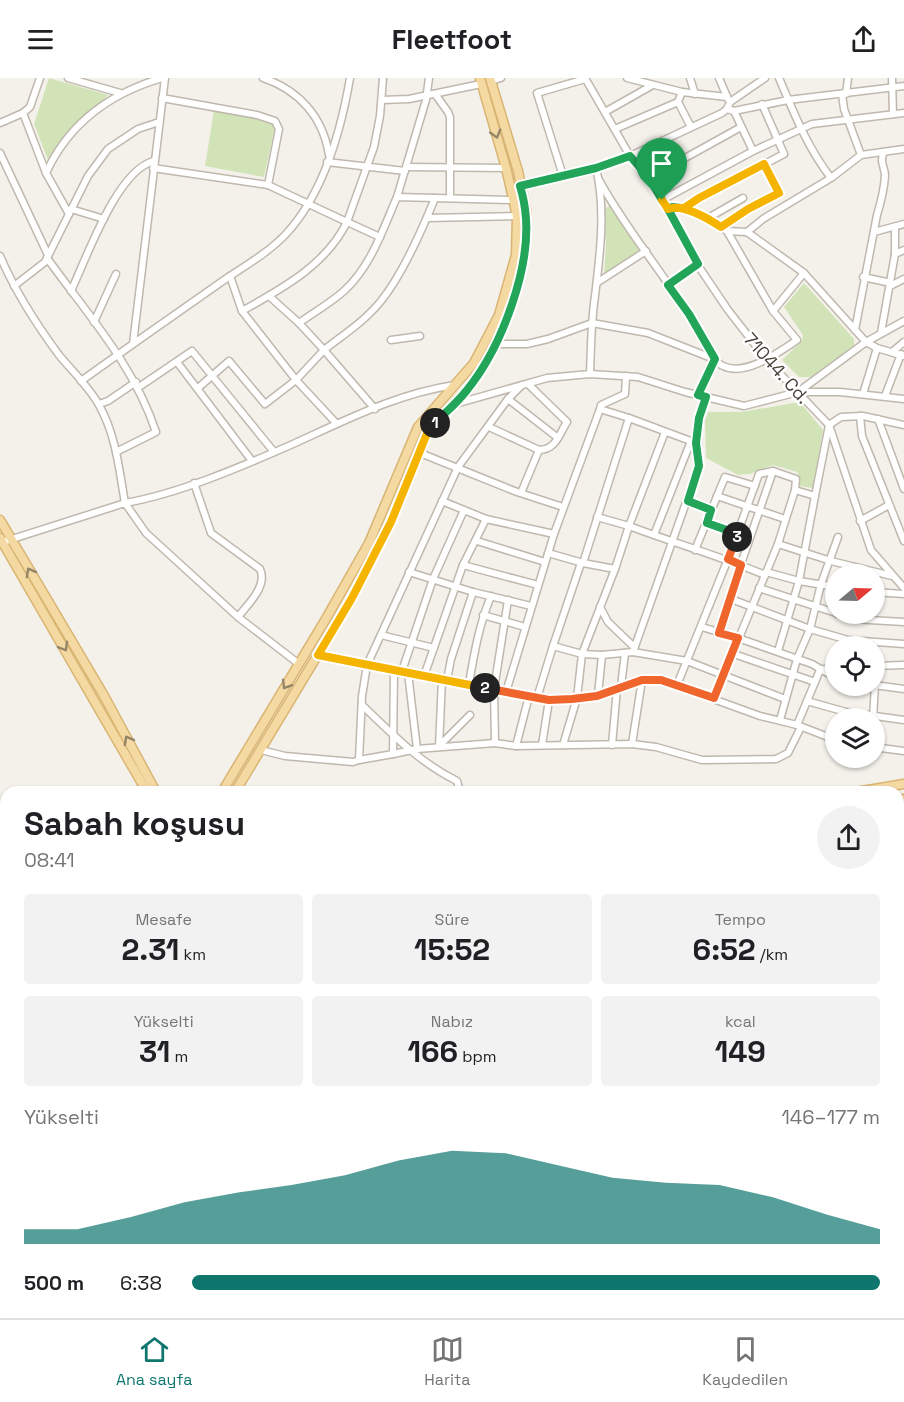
<!DOCTYPE html>
<html lang="tr">
<head>
<meta charset="utf-8">
<style>
  body { margin:0; font-family:"Space Grotesk",sans-serif; background:#f2f2f2; color:#202124; height:100vh; display:flex; flex-direction:column; font-size:22px; white-space:nowrap }
  * { box-sizing:border-box; margin:0 }
  p { font-size:20px; color:#757577 }
  .icon { flex:none; width:33px; height:33px; fill:none; stroke:currentColor; stroke-width:2; stroke-linecap:round; stroke-linejoin:round }
  .map { position:relative; flex:1; overflow:hidden }
  .side { position:absolute; left:0px; top:708px; width:904px; height:532px; display:flex; flex-direction:column; background:#fff; border-radius:18px 18px 0 0; box-shadow:0 2px 4px #0004 }
  .side>* { flex:none }
  .needle { width:39px; rotate:71deg }
  .tools { position:absolute; left:825px; top:486px; display:grid; gap:12px }
  .tools a { display:grid; place-items:center; width:60px; height:60px; border-radius:50%; background:#fff; box-shadow:0 2px 4px #0004; font-size:30px }
  .pin { position:absolute; display:grid; place-items:center; width:51px; height:51px; color:#fff; margin:-62px -26px; border-radius:50% 50% 50% 0; rotate:-45deg; box-shadow:0 0 6px #0007 }
  .pin .icon { rotate:45deg }
  .km { position:absolute; width:30px; height:30px; margin:-15px; border-radius:50%; background:#222; color:#fff; font-size:16px; line-height:30px; text-align:center }
  .round { display:grid; place-items:center; flex:none; width:63px; height:63px; border-radius:32px; background:#f2f2f2 }
  .summary { display:flex; align-items:center; justify-content:space-between; height:102px; padding:0 24px }
  h1 { font-size:33px; font-weight:800; line-height:45px }
  .metrics { display:grid; grid-template-columns:repeat(3,1fr); gap:9px; height:102px; padding:6px 24px }
  .metrics div { display:grid; align-content:center; border-radius:6px; background:#f2f2f2; text-align:center }
  .metrics b { font-size:30px; font-weight:800 }
  .metrics small { font-size:16px; font-weight:400 }
  .metrics p { font-size:16px }
  .chart { height:168px; padding:12px 24px }
  .chart p { display:flex; justify-content:space-between }
  .chart svg { width:100%; height:108px; margin-top:6px; fill:#0f766e; opacity:.7 }
  ul { padding:0 24px; list-style:none; font-size:20px }
  li { display:grid; grid-template-columns:96px 72px 1fr; align-items:center; height:45px }
  li i { height:15px; border-radius:8px; background:#0f766e }
  header { display:flex; justify-content:space-between; align-items:center; height:78px; padding:0 24px; background:#fff; font-size:27px; font-weight:800 }
  .menu { display:flex; justify-content:space-around; align-items:center; height:84px; border-top:2px solid #e0e0e0; background:#fff; font-size:16px; color:#757577 }
  .menu a { display:grid; justify-items:center; gap:3px }
  .menu .selected { color:#0f766e }
  .map>svg:first-child { display:block }
</style>
</head>
<body>
<header><svg class="icon" aria-label="menu" viewBox="0 0 24 24"><path d="M4 6h16M4 12h16M4 18h16"/></svg>Fleetfoot<svg class="icon" aria-label="share" viewBox="0 0 24 24"><path d="M12 15V3M7 8l5-5 5 5M5 13v7h14v-7"/></svg></header>
<div class="map">
<svg width="904" height="1240" viewBox="0 0 904 1240">
  <rect width="100%" height="100%" fill="#f4f1eb"/>
  <g fill="#d2e4b7">
    <path d="M49,0L108,17L61,63L48,82L34,46Z"/>
    <path d="M214,32L270,43L275,49L264,99L205,88Z"/>
    <path d="M613,126L643,171L604,197L606,166L604,131Z"/>
    <path d="M804,205L854,261V269L811,299H799L782,282L802,263L803,257L784,229Z"/>
    <path d="M800,324L823,352L813,410L799,408L800,401L797,394L773,387L750,396L738,397L706,380L705,343L708,334H741Z"/>
    <path d="M904,987V1083L902,1084L898,1075L899,1003Z"/>
  </g>
  <g fill="none" stroke-linecap="round" stroke-linejoin="round">
    <g stroke="#bfb8ae" stroke-width="9">
      <g id="minor">
        <path d="M40,0L30,29L23,35L46,95L69,136"/>
        <path d="M68,0L120,15"/>
        <path d="M263,0C299,12 323,39 329,77"/>
        <path d="M585,0L630,78L649,100L686,163L697,186L728,232L767,282L829,347L871,472L904,510"/>
        <path d="M627,0L682,14L727,19"/>
        <path d="M690,0L695,16"/>
        <path d="M719,0L728,21"/>
        <path d="M779,0C794,35 807,69 831,100"/>
        <path d="M892,0L893,36"/>
        <path d="M491,3L501,0"/>
        <path d="M682,14L678,24L691,49"/>
        <path d="M435,16L448,34L450,39V120"/>
        <path d="M842,16L844,31L861,77"/>
        <path d="M846,16L848,0"/>
        <path d="M162,20L257,37L275,43L279,51L268,107"/>
        <path d="M382,22L409,21L481,6"/>
        <path d="M727,31L734,33L788,22L904,8"/>
        <path d="M734,33L753,73"/>
        <path d="M605,34L651,8"/>
        <path d="M0,45L23,35"/>
        <path d="M615,51L678,24"/>
        <path d="M0,75L48,177"/>
        <path d="M327,84L405,93"/>
        <path d="M406,89L506,90"/>
        <path d="M153,90L268,107L347,144L374,69L380,38L383,0"/>
        <path d="M46,95C69,45 111,15 162,0"/>
        <path d="M563,98L537,15L585,1"/>
        <path d="M649,100L741,49"/>
        <path d="M599,102C626,152 666,198 695,247C702,259 710,282 723,288C746,299 779,274 797,262L773,233L727,153"/>
        <path d="M520,108L596,90L630,78L722,35L727,31L730,24L765,0"/>
        <path d="M397,119L426,22L429,0"/>
        <path d="M662,122L753,73L812,46L904,35"/>
        <path d="M684,130L699,120L784,76L762,26"/>
        <path d="M71,131L104,141"/>
        <path d="M668,131L672,129L684,130L708,140L727,153L747,154L804,195L866,264L877,270L904,278"/>
        <path d="M427,140L517,138"/>
        <path d="M708,140L743,120"/>
        <path d="M721,149L748,131L779,115L764,85"/>
        <path d="M747,154L763,141L831,100L861,77L904,71"/>
        <path d="M874,154L904,146"/>
        <path d="M895,176L904,172"/>
        <path d="M0,178C15,213 36,246 59,277C72,293 89,309 99,327C116,357 119,391 125,425C178,416 243,388 293,366C344,343 398,315 455,307"/>
        <path d="M47,180C88,237 134,287 156,354L116,374"/>
        <path d="M230,198L242,233L296,302L336,345"/>
        <path d="M863,199L891,205"/>
        <path d="M598,204L646,173"/>
        <path d="M667,207L697,186"/>
        <path d="M14,208L45,184L88,98L108,71L138,51L159,44"/>
        <path d="M890,208L904,201"/>
        <path d="M71,213C87,179 117,92 154,83"/>
        <path d="M269,218L299,245"/>
        <path d="M242,233C283,210 326,187 347,144L380,159"/>
        <path d="M773,233L804,195"/>
        <path d="M94,244L116,196"/>
        <path d="M855,252L877,137C881,124 884,112 885,98C885,89 879,84 884,74"/>
        <path d="M881,255L895,176V150"/>
        <path d="M391,262L420,258"/>
        <path d="M133,266C164,244 196,222 227,200C248,186 269,174 286,156C323,116 341,53 350,0"/>
        <path d="M495,266H527L548,261L592,245L648,255L714,281"/>
        <path d="M892,274L904,264"/>
        <path d="M177,284L252,383"/>
        <path d="M590,296C591,270 591,244 595,218C600,176 606,131 596,90"/>
        <path d="M81,303L133,266L165,0"/>
        <path d="M139,309L192,273L274,374"/>
        <path d="M198,310L229,283L265,326L296,302L324,272L299,245C314,234 331,225 345,212C371,188 383,151 397,119L514,122"/>
        <path d="M798,314L866,264L904,243"/>
        <path d="M863,316L877,270"/>
        <path d="M698,317L715,281"/>
        <path d="M885,318L901,276"/>
        <path d="M508,321L558,360"/>
        <path d="M99,326L108,323L136,304"/>
        <path d="M455,326L547,300L590,296L638,299L685,314L744,328L798,314H840L904,321"/>
        <path d="M375,331L324,272C343,257 365,243 381,223C402,197 422,152 435,120"/>
        <path d="M600,331L629,340"/>
        <path d="M860,338L862,358L904,463"/>
        <path d="M878,341L904,411"/>
        <path d="M489,349L539,372C556,372 559,356 567,344L528,306"/>
        <path d="M420,375L517,414L563,429"/>
        <path d="M194,405L211,455L260,491C268,508 248,526 238,539"/>
        <path d="M521,415L539,372"/>
        <path d="M717,418L785,441"/>
        <path d="M442,423L486,441L554,456"/>
        <path d="M688,423L711,432"/>
        <path d="M597,439L629,448L665,354"/>
        <path d="M860,443L889,427"/>
        <path d="M707,445L738,455"/>
        <path d="M654,457L691,363"/>
        <path d="M477,463L545,484"/>
        <path d="M0,465L125,425L146,455L238,539L299,586"/>
        <path d="M778,466L831,483L892,498"/>
        <path d="M695,472L725,399L755,408"/>
        <path d="M548,475L583,485L615,491L629,448C674,465 720,478 765,497"/>
        <path d="M583,485L629,340L696,365"/>
        <path d="M741,486L773,393"/>
        <path d="M463,487L538,507"/>
        <path d="M409,494L473,514L531,528"/>
        <path d="M766,494L799,503L836,509"/>
        <path d="M759,510L836,535"/>
        <path d="M874,514L904,516"/>
        <path d="M731,521L810,551L848,562L904,566"/>
        <path d="M600,529L608,544L634,569"/>
        <path d="M837,536L852,541L904,544"/>
        <path d="M483,537L525,549"/>
        <path d="M702,549L738,560L812,586L836,600"/>
        <path d="M719,555L741,487"/>
        <path d="M381,557L434,570"/>
        <path d="M553,568L581,485"/>
        <path d="M778,573L799,503L815,418"/>
        <path d="M633,574L699,388C696,363 698,343 707,319"/>
        <path d="M731,575L815,604"/>
        <path d="M318,577L549,622L597,618L642,602H661L760,638L797,647L836,662"/>
        <path d="M874,588L904,587"/>
        <path d="M402,593L433,501L464,432"/>
        <path d="M408,595L417,671"/>
        <path d="M424,598L463,487L486,441"/>
        <path d="M447,602L451,581L473,514"/>
        <path d="M469,606C474,576 479,547 491,518"/>
        <path d="M677,607L728,481L759,396L773,393L796,401L795,412"/>
        <path d="M874,607L904,611"/>
        <path d="M621,608L625,575"/>
        <path d="M506,614L554,456L600,331L601,327L625,316L626,298"/>
        <path d="M598,617L602,577"/>
        <path d="M537,620L553,568L582,576L602,577L633,574L687,583L785,621"/>
        <path d="M714,620L778,466L795,412L815,418L829,347L841,339L863,338L904,347"/>
        <path d="M807,623L846,634L904,642"/>
        <path d="M362,627C391,655 420,685 457,703L460,714"/>
        <path d="M873,640L875,607"/>
        <path d="M780,642L797,581L810,551L821,506L838,459"/>
        <path d="M797,647L820,592L836,589"/>
        <path d="M495,665L494,611L508,522"/>
        <path d="M632,666L642,602"/>
        <path d="M542,667L549,622"/>
        <path d="M563,667L577,620L582,576L615,491"/>
        <path d="M612,667L617,610"/>
        <path d="M439,668L470,637"/>
        <path d="M516,668L529,618"/>
        <path d="M439,669L442,601"/>
        <path d="M874,671L881,670L904,673"/>
        <path d="M261,672L285,678L353,684L359,682L362,618L367,587L458,389L508,321L522,307"/>
        <path d="M393,676L417,671L495,665L516,668L632,666L656,669L702,682L776,681L788,675L801,649"/>
        <path d="M359,682L393,676L394,592"/>
        <path d="M898,789L904,788"/>
        <path d="M898,821L904,819"/>
        <path d="M898,855L904,854"/>
        <path d="M898,870L904,873"/>
        <path d="M898,937L904,939"/>
        <path d="M898,967L904,949"/>
        <path d="M898,986L904,972"/>
        <path d="M898,1094L904,1105"/>
        <path d="M898,1137L904,1128"/>
        <path d="M0,1194L6,1208"/>
        <path d="M898,1229L903,1240"/>
        <path d="M18,1234L20,1240"/>
        <path d="M415,1234L417,1240"/>
        <path d="M568,1234L571,1240"/>
        <path d="M613,1234L615,1240"/>
        <path d="M706,1234L707,1240"/>
        <path d="M727,1234V1240"/>
        <path d="M811,1234V1240"/>
        <path d="M832,1234V1240"/>
        <path d="M276,1239L296,1234"/>
        <path d="M80,1240L81,1234"/>
        <path d="M89,1240L117,1234"/>
        <path d="M538,1240L539,1234"/>
        <path d="M767,1240V1234"/>
        <path d="M796,1240L797,1234"/>
        <path d="M845,1240V1234"/>
        <path d="M873,1240V1234"/>
        <path d="M887,1240L888,1234"/>
      </g>
    </g>
    <g stroke="#d9b573" stroke-width="11">
      <g id="major">
        <path d="M0,442L103,616L156,714"/>
        <path d="M0,460L147,714"/>
        <path d="M222,714L327,539L369,465L418,349L474,285L499,237L516,177L517,138L506,90L480,0"/>
        <path d="M235,714L352,520L391,444L428,353L468,311L490,277L506,243L519,202L525,167L526,132L518,93L490,0"/>
        <path d="M856,714L904,706"/>
        <path d="M898,722L904,721"/>
        <path d="M0,778L6,776"/>
        <path d="M0,789L6,788"/>
        <path d="M0,1213L6,1229"/>
        <path d="M8,1234L10,1240"/>
      </g>
    </g>
    <use href="#minor" stroke="#fff" stroke-width="6"/>
    <use href="#major" stroke="#f5d9a2" stroke-width="8"/>
  </g>
  <defs><path id="oneway-chevron" d="M-2-3.5L2.5 0L-2 3.5" fill="none" stroke-width="1.6" stroke-linecap="round" stroke-linejoin="round" transform="scale(1.5)"/></defs>
  <g stroke="#958568">
    <use href="#oneway-chevron" transform="translate(496 56) rotate(74)"/>
    <use href="#oneway-chevron" transform="translate(30 494) rotate(-119)"/>
    <use href="#oneway-chevron" transform="translate(64 569) rotate(60)"/>
    <use href="#oneway-chevron" transform="translate(286 607) rotate(121)"/>
    <use href="#oneway-chevron" transform="translate(128 662) rotate(-119)"/>
  </g>
  <g fill="none" stroke-linecap="round" stroke-linejoin="round">
    <g stroke="#fff" stroke-width="12">
      <path id="split-1" d="M435,345C446,334 458,324 467,312C502,269 533,186 525,131C524,123 522,115 520,108L596,90L630,78L649,100L662,122"/>
    </g>
    <g stroke="#fff" stroke-width="12">
      <path id="split-2" d="M435,345L428,353L391,444L352,520L318,577L485,610"/>
    </g>
    <g stroke="#fff" stroke-width="12">
      <path id="split-3" d="M485,610L549,622L572,621L597,618L642,602H661L714,620L738,560L719,555L741,487L728,481L737,459"/>
    </g>
    <g stroke="#fff" stroke-width="12">
      <path id="split-4" d="M681,130L672,129L668,131L698,186L668,207L689,236L715,281L698,317L706,319L699,340L696,365L699,388L688,423L711,432L707,445L738,456L737,459"/>
    </g>
    <g stroke="#fff" stroke-width="12">
      <path id="split-5" d="M662,122L668,131C682,125 709,141 721,149L748,131L779,115L764,86L699,120L684,130H681"/>
    </g>
    <use href="#split-1" stroke="#22a559" stroke-width="8"/>
    <use href="#split-2" stroke="#f5b400" stroke-width="8"/>
    <use href="#split-3" stroke="#f0652b" stroke-width="8"/>
    <use href="#split-4" stroke="#22a559" stroke-width="8"/>
    <use href="#split-5" stroke="#f5b400" stroke-width="8"/>
  </g>
  <g text-anchor="middle" dominant-baseline="central" stroke-width="5" stroke-linejoin="round" paint-order="stroke">
    <g font-size="18" fill="#474139" stroke="#fff">
      <text transform="translate(777 290) rotate(48)">71044. Cd.</text>
    </g>
  </g>
</svg>
<div class="tools">
<a><svg class="needle" viewBox="-14 -14 28 28"><path d="M0-13l5 13h-10z" fill="#e53935"/><path d="M0 13l5-13h-10z" fill="#757577"/></svg></a>
<a><svg class="icon" aria-label="locate" viewBox="0 0 24 24"><circle cx="12" cy="12" r="6"/><path d="M12 2v4M12 18v4M2 12h4M18 12h4"/></svg></a>
<a><svg class="icon" aria-label="layers" viewBox="0 0 24 24"><path d="M12 4l9 5-9 5-9-5zM3 14l9 5 9-5"/></svg></a>
</div>
<div class="pin" style="left:662px;top:122px;background:#1e9e55"><svg class="icon" aria-label="arrive" viewBox="0 0 24 24"><path d="M6 21V4h12l-3 4 3 4H6"/></svg></div>
<b class="km" style="left:435px;top:345px">1</b>
<b class="km" style="left:485px;top:610px">2</b>
<b class="km" style="left:737px;top:459px">3</b>
<section class="side">
<div class="summary"><div><h1>Sabah koşusu</h1><p>08:41</p></div><a class="round"><svg class="icon" aria-label="share" viewBox="0 0 24 24"><path d="M12 15V3M7 8l5-5 5 5M5 13v7h14v-7"/></svg></a></div>
<div class="metrics">
<div><p>Mesafe</p><b>2.31<small> km</small></b></div>
<div><p>Süre</p><b>15:52</b></div>
<div><p>Tempo</p><b>6:52<small> /km</small></b></div>
</div>
<div class="metrics">
<div><p>Yükselti</p><b>31<small> m</small></b></div>
<div><p>Nabız</p><b>166<small> bpm</small></b></div>
<div><p>kcal</p><b>149</b></div>
</div>
<div class="chart"><p><span>Yükselti</span>146–177 m</p>
<svg viewBox="0 0 160 44" preserveAspectRatio="none"><path d="M0 44V38L10 38L20 33L30 27L40 23L50 20L60 16L70 10L80 6L90 7L100 12L110 17L120 19L130 20L140 25L150 32L160 38V44z"/></svg>
</div>
<ul>
<li><b>500 m</b>6:38<i style="width:100%"></i></li>
</ul>
</section>
</div>
<nav class="menu">
<a class="selected"><svg class="icon" aria-label="home" viewBox="0 0 24 24"><path d="M3 11l9-7 9 7M6 9v11h12V9"/></svg>Ana sayfa</a>
<a><svg class="icon" aria-label="map" viewBox="0 0 24 24"><path d="M3 6l6-2 6 2 6-2v14l-6 2-6-2-6 2zM9 4v14M15 6v14"/></svg>Harita</a>
<a><svg class="icon" aria-label="saved" viewBox="0 0 24 24"><path d="M7 4h10v16l-5-4-5 4z"/></svg>Kaydedilen</a>
</nav>
</body>
</html>
